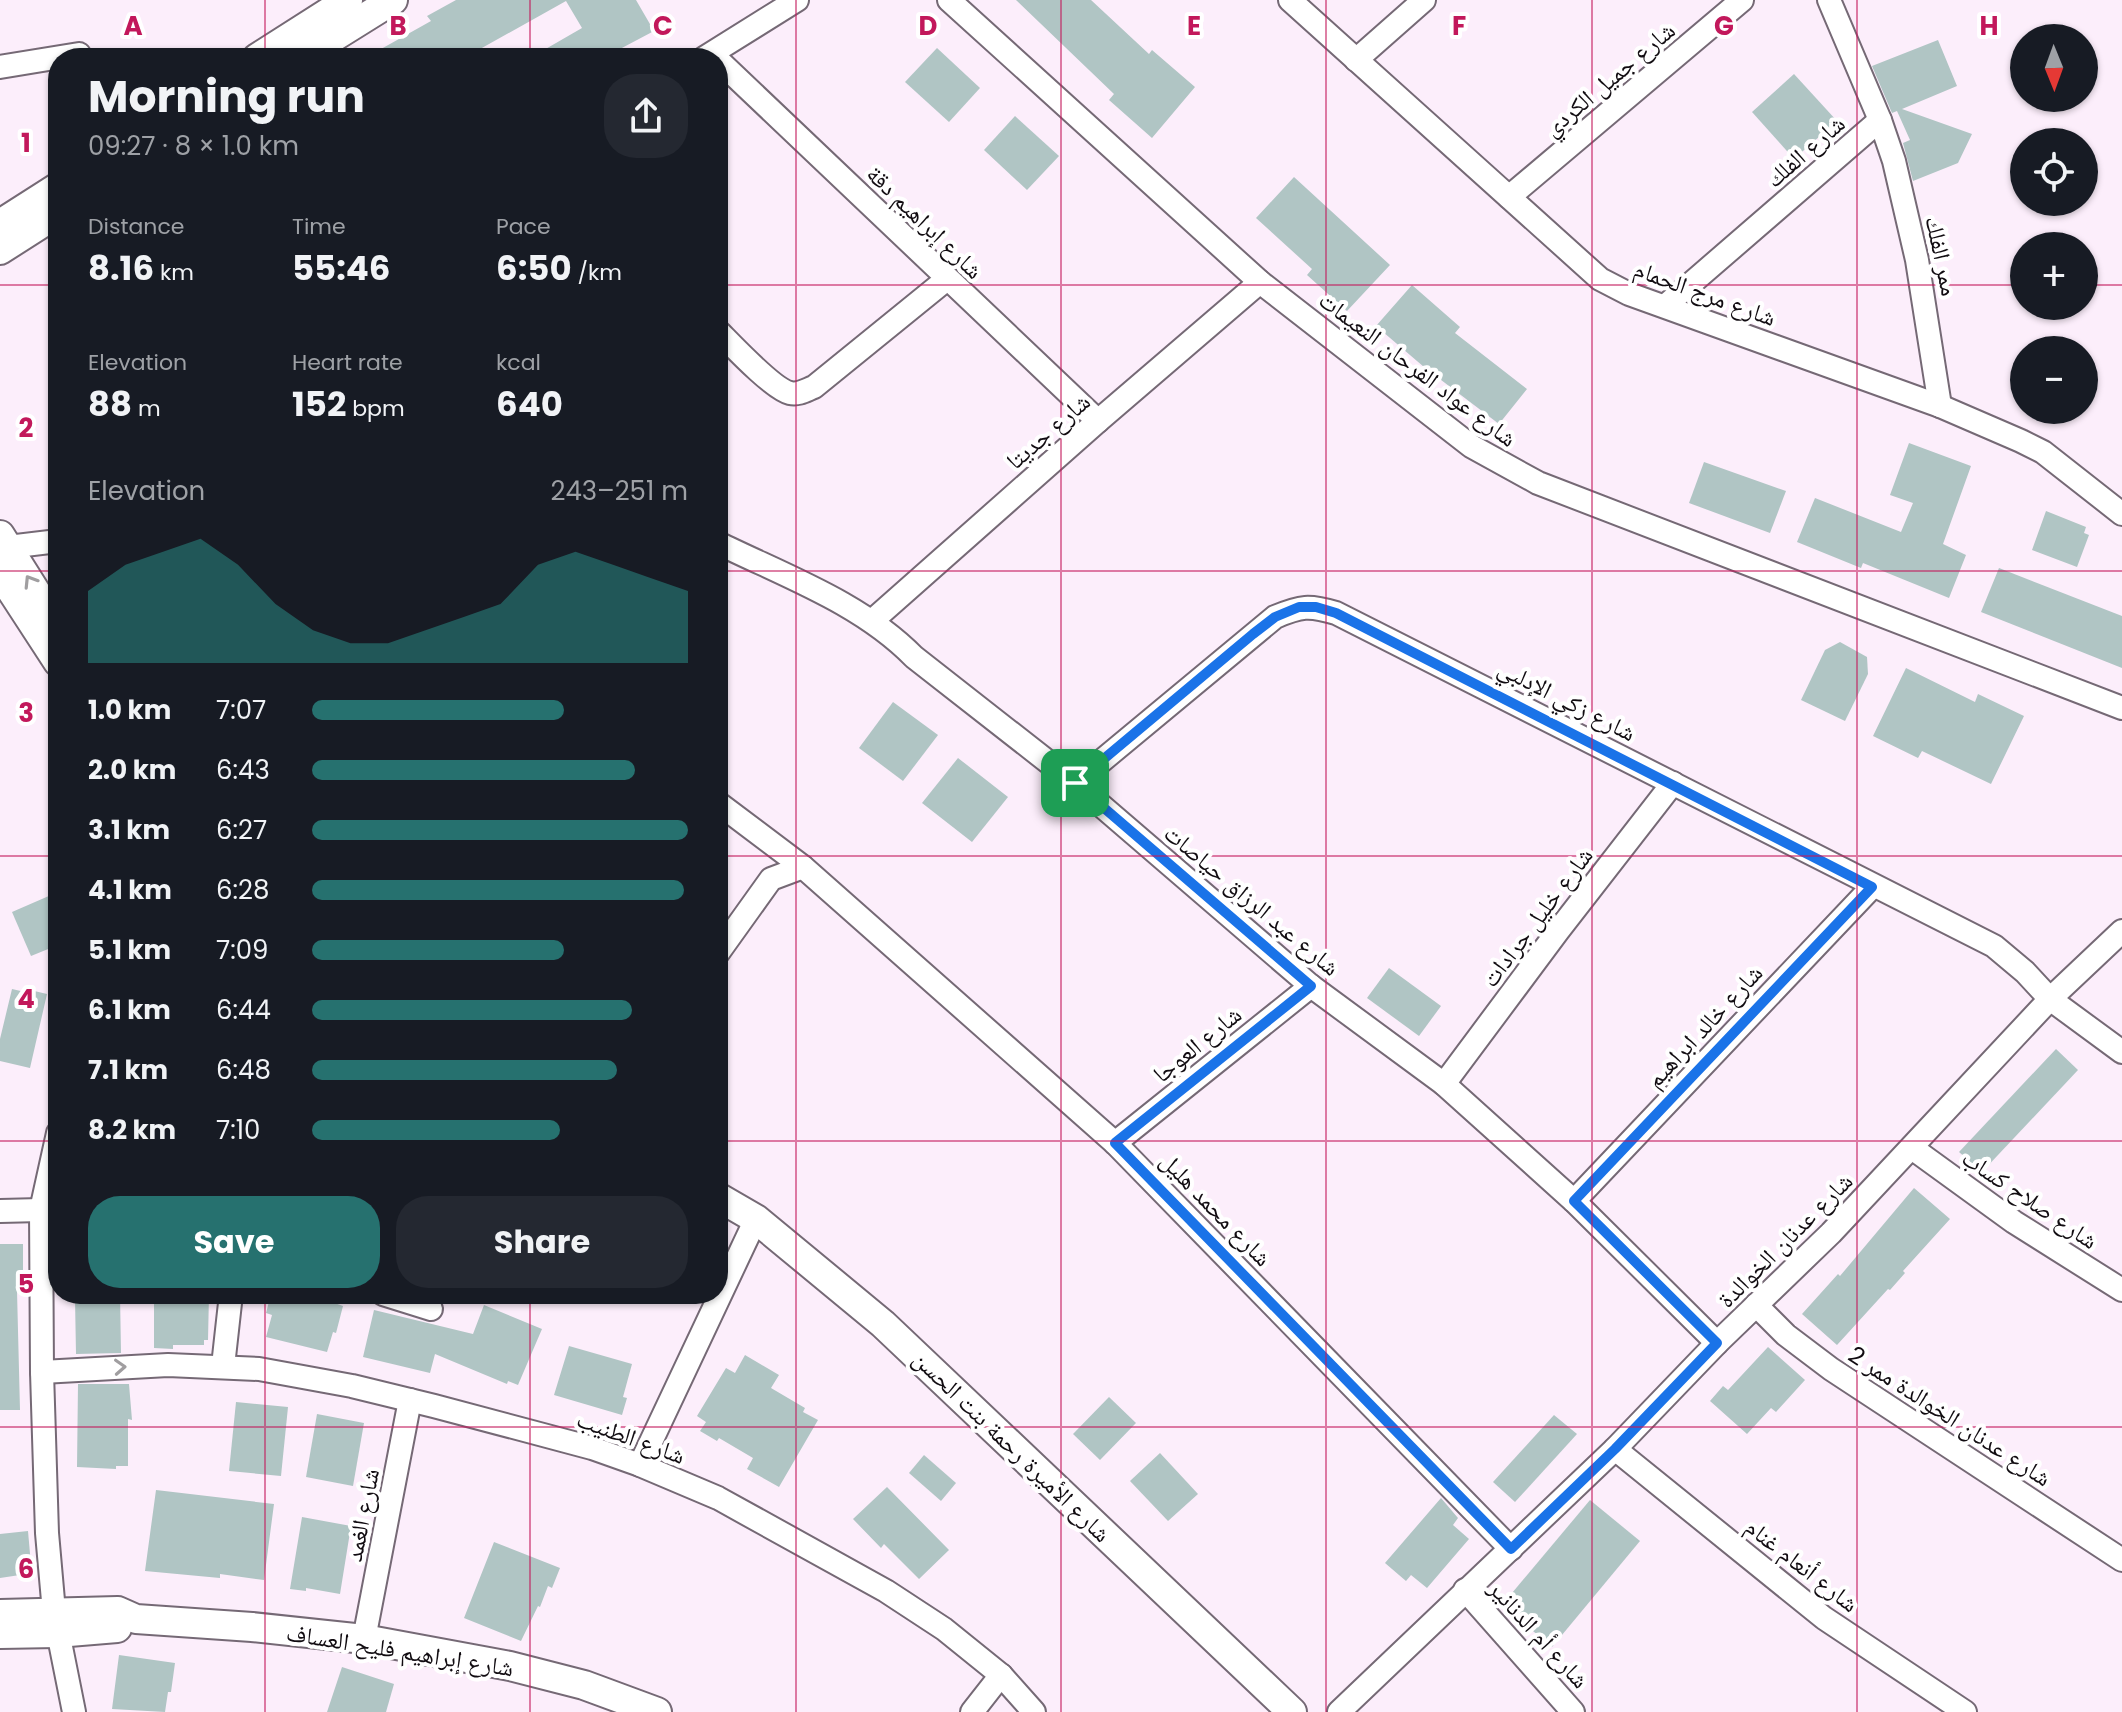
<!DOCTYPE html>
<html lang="en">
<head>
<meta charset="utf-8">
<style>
  body { margin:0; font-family:Poppins,"Noto Naskh Arabic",sans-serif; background:#242831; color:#f1f3f6; height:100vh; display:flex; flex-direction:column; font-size:30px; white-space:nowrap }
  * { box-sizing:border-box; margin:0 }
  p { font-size:26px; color:#9ea1a6 }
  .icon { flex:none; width:44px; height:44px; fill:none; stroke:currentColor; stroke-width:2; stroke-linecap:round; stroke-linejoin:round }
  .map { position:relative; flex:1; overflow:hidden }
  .panel { position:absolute; left:48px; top:48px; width:680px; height:1256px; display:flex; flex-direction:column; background:#171b24; border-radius:32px; box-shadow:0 2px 6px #0004 }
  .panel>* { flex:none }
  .needle { width:52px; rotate:179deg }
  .tools { position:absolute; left:2010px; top:24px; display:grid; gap:16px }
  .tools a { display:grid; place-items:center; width:88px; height:88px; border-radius:50%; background:#171b24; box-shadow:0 2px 6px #0004; font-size:40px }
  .pin { position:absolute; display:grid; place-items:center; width:68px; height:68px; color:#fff; margin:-34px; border-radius:16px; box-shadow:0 4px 12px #0006 }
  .round { display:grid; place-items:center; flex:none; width:84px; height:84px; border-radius:32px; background:#242831 }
  .head { display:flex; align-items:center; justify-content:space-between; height:136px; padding:0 40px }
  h1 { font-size:44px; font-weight:700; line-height:60px }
  .figures { display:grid; grid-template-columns:repeat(3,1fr); gap:12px; height:136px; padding:8px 40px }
  .figures div { display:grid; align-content:center }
  .figures b { font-size:34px; font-weight:700 }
  .figures small { font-size:22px; font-weight:400 }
  .figures p { font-size:22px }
  .chart { height:224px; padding:16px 40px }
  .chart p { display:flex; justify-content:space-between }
  .chart svg { width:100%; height:144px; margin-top:8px; fill:#26716f; opacity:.7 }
  .button { display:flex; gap:16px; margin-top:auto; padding:16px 40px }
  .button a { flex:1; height:92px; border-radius:32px; background:#26716f; color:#fff; font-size:32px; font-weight:700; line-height:92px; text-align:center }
  .button a+a { background:#242831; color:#f1f3f6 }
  ul { padding:0 40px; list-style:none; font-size:26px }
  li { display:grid; grid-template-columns:128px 96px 1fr; align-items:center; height:60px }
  li i { height:20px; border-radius:10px; background:#26716f }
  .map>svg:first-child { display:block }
</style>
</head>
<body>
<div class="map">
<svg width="2122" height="1712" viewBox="0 0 2122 1712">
  <rect width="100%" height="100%" fill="#fceefb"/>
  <g fill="#b0c5c4">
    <path d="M456,0H636L654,31L603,58H530L582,28L566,1L464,58H365L431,21L427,16Z"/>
    <path d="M1016,0H1091L1149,54L1152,50L1195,87L1152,138L1109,100L1114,94Z"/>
    <path d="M1938,40L1957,86L1902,109L1972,134L1958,163L1913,181L1903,143L1910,140L1897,111L1892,113L1872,66Z"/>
    <path d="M937,48L980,88L949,122L905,82Z"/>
    <path d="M1794,74L1837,121L1794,159L1752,112Z"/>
    <path d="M1015,116L1059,156L1027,190L984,150Z"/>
    <path d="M1294,177L1390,265L1347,311L1307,275L1312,269L1256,218Z"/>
    <path d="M1412,285L1460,327L1455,333L1527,389L1499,424L1424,367L1376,326Z"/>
    <path d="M1909,443L1971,466L1943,544L1966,555L1949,598L1863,563L1861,568L1797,542L1815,498L1901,532L1913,503L1890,495Z"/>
    <path d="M1704,462L1786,491L1770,533L1689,503Z"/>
    <path d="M2046,511L2086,527L2084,533L2089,535L2077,567L2032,550Z"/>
    <path d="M1999,568L2122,616V668L1981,612Z"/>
    <path d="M1840,642L1867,657L1868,674L1845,721L1801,700L1825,650Z"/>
    <path d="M1906,668L1975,702L1978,694L2024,716L1991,784L1922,751L1918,758L1873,736Z"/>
    <path d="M893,702L938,735L903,781L859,748Z"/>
    <path d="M958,758L1008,797L972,842L922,803Z"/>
    <path d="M58,892V945L31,956L12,912Z"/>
    <path d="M1389,968L1441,1006L1419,1036L1367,998Z"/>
    <path d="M12,989L25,992L26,989L47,994L30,1068L0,1061V1039Z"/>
    <path d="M2056,1049L2078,1070L1982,1172L1959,1152Z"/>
    <path d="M1914,1188L1950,1219L1903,1271L1905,1273L1890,1290L1888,1289L1837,1345L1802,1314L1838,1274L1840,1276Z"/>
    <path d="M0,1244H23V1291H17L20,1410H0Z"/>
    <path d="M81,1294H120L121,1353L76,1354L75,1299H81Z"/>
    <path d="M154,1294H209L208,1340H204V1345H173V1349L154,1348Z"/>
    <path d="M271,1294H309L343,1306L336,1333L333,1332L327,1352L266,1337L272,1315L266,1313Z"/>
    <path d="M484,1305L542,1329L518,1385L508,1381L507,1384L435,1354L430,1373L363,1357L374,1310L473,1334Z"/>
    <path d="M569,1346L632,1364L623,1397L627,1398L622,1415L554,1395Z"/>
    <path d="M1768,1347L1805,1380L1776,1412L1771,1408L1747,1434L1710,1401L1723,1386L1728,1390Z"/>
    <path d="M745,1355L779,1375L771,1388L805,1408L803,1412L818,1420L779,1487L747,1469L753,1458L719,1438L717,1441L700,1431L706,1422L697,1416L726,1368L735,1373Z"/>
    <path d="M78,1384H129L132,1420L128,1419V1466H116V1469L77,1467Z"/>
    <path d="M1109,1397L1136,1423L1100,1460L1073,1434Z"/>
    <path d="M236,1402L288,1407L281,1476L229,1471Z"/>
    <path d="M317,1414L364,1423L353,1486L306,1477Z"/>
    <path d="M1554,1415L1577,1434L1515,1502L1493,1482Z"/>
    <path d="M1160,1453L1198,1494L1168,1521L1130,1481Z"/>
    <path d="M924,1455L956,1483L941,1501L909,1473Z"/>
    <path d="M887,1487L949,1550L919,1579L884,1544L881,1548L853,1519Z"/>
    <path d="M156,1490L274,1504L264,1580L220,1574V1578L145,1571Z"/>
    <path d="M1441,1498L1458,1518L1453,1525L1469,1539L1427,1588L1411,1575L1406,1581L1385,1563Z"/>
    <path d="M1590,1500L1640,1541L1552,1647L1502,1605Z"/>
    <path d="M302,1517L351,1526L340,1594L306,1588V1591L290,1589Z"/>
    <path d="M28,1531L31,1565L20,1575L0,1578V1534Z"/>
    <path d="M494,1542L560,1568L552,1588L548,1586L540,1607L538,1606L521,1641L464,1618Z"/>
    <path d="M119,1655L175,1663L171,1692H168L165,1712L112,1709Z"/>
    <path d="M342,1667L394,1684L386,1712H327Z"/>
  </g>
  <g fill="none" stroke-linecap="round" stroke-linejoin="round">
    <g stroke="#756975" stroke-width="26">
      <g id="minor">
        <path d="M949,0L1260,282L1471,446L1538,483L2122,708"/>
        <path d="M1290,0L1600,279L1629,294L1940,406L2021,441L2043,452L2122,514"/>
        <path d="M1829,0L1880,120L1894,161L1917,260L1940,406"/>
        <path d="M704,58L797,0"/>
        <path d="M718,60L1098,421"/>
        <path d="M1356,60L1424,0"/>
        <path d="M0,67L79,54"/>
        <path d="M1509,197L1742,0"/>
        <path d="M1665,306L1880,120"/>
        <path d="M718,331C732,345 773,389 790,393C799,395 806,390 814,387L947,279"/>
        <path d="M718,543C785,576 861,603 914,657L1075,783L1311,986L1444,1084L1574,1201L1717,1343"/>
        <path d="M8,547L58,541"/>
        <path d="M872,621L1098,421L1260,282"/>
        <path d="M1075,783L1275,617C1301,606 1309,605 1336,613L1994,946L2025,972L2050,999L2122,1052"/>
        <path d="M718,803L803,867L1115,1143L1511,1549"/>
        <path d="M718,953L771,879L803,867"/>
        <path d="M1444,1084L1558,931L1673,783"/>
        <path d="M58,1133L41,1210L42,1372L47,1533L54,1612L74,1712"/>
        <path d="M1115,1143L1311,986"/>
        <path d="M1912,1148L2014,1222L2122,1290"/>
        <path d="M1574,1201L1872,887"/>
        <path d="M0,1211L41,1210"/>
        <path d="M383,1294L431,1309"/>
        <path d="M1756,1305L1786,1335L1831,1369L2122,1560"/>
        <path d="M223,1366L231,1294"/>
        <path d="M42,1372L168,1365L259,1369L352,1386L434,1406L592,1448L640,1465L718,1498L886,1591L944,1629L1001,1675L1034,1712"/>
        <path d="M1615,1449L1824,1618L1965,1712"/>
        <path d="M640,1465L756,1219"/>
        <path d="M1465,1590L1573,1712"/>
        <path d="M364,1639L410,1400"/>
        <path d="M972,1712L1001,1675"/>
        <path d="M1339,1712L1615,1449L1717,1343L1831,1233L2050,999L2122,931"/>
      </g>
    </g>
    <g stroke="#756975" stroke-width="32">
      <g id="tertiary">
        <path d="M257,58L348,0"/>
        <path d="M300,58L393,0"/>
        <path d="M0,224L58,187"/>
        <path d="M0,250L58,213"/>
        <path d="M0,535L58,627"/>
        <path d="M0,573L58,662"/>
        <path d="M718,1197L756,1219L883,1324L1292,1712"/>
        <path d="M0,1614L118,1611L136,1619L252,1627L364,1639L510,1666L584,1685L657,1712"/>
        <path d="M0,1634L57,1633L117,1628"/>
      </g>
    </g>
    <use href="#minor" stroke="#fff" stroke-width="22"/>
    <use href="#tertiary" stroke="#fff" stroke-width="28"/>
  </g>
  <defs><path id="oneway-chevron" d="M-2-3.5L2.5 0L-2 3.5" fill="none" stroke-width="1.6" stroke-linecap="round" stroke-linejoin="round" transform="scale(2)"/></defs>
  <g stroke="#a09ea0">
    <use href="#oneway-chevron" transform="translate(30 581) rotate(-122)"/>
    <use href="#oneway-chevron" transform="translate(120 1367) rotate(-3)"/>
  </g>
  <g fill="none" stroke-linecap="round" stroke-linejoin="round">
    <g stroke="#fff" stroke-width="16">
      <path id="route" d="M1299,607H1316L1336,613L1872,887L1574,1201L1717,1343L1615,1449L1511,1549L1115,1143L1311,986L1075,783L1253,634L1275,617Z"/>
    </g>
    <use href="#route" stroke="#1a73e8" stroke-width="10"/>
  </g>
  <path fill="none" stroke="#c2185b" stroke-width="2" stroke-opacity="0.55" d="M265,0V58M530,0V58M796,0V1712M1061,0V1712M1326,0V1712M1592,0V1712M1857,0V1712M0,285H58M718,285H2024M2084,285H2122M0,571H58M718,571H2122M0,856H58M718,856H2122M0,1141H58M718,1141H2122M265,1294V1712M530,1294V1712M0,1427H2122"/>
  <g text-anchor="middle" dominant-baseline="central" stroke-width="8" stroke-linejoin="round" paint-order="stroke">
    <g font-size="24" fill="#110c11" stroke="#fff">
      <text transform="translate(1609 79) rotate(-40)">شارع جميل الكردي</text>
      <text transform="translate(1805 151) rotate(-41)">شارع الفلك</text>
      <text transform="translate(925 222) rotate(44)">شارع إبراهيم دقة</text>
      <text transform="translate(1942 256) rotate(78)">ممر الفلك</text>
      <text transform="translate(1705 293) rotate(20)">شارع مرج الحمام</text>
      <text transform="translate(1418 369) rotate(37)">شارع عواد الفرحان النعيمات</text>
      <text transform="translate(1048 431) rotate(-41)">شارع جديتا</text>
      <text transform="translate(1567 700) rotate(27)">شارع زكي الإدلبي</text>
      <text transform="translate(1252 900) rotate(40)">شارع عبد الرزاق حياصات</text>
      <text transform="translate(1537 917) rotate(-53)">شارع خليل جرادات</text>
      <text transform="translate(1704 1026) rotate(-47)">شارع خالد ابراهيم</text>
      <text transform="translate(1197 1044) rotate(-39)">شارع العوجا</text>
      <text transform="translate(2030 1199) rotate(34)">شارع صلاح كساب</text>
      <text transform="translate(1216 1209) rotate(46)">شارع محمد هليل</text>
      <text transform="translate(1785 1240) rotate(-45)">شارع عدنان الخوالدة</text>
      <text transform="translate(1950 1416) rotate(33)">شارع عدنان الخوالدة ممر 2</text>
      <text transform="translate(631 1437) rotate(20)">شارع الطنيب</text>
      <text transform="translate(1012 1446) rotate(44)">شارع الأميرة رحمة بنت الحسن</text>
      <text transform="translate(362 1515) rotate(-79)">شارع الغمد</text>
      <text transform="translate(1802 1565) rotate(38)">شارع أنعام غنام</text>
      <text transform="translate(1539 1634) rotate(48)">شارع أم الدنانير</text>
      <text transform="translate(400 1650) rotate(9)">شارع إبراهيم فليح العساف</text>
    </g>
  </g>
  <g font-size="26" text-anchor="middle" font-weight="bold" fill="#c2185b" stroke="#fff" stroke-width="8" stroke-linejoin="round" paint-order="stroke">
    <text x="133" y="35">A</text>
    <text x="398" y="35">B</text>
    <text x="663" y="35">C</text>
    <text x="928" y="35">D</text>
    <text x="1194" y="35">E</text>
    <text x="1459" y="35">F</text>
    <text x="1724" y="35">G</text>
    <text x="1989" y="35">H</text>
    <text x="26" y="152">1</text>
    <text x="26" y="437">2</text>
    <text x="26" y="722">3</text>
    <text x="26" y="1008">4</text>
    <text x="26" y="1293">5</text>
    <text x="26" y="1578">6</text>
  </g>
</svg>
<div class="tools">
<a><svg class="needle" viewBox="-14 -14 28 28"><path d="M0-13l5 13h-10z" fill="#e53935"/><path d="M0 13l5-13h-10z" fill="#9ea1a6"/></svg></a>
<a><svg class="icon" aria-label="locate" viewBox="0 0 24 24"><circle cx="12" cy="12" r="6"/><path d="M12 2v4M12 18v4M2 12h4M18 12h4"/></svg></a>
<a>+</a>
<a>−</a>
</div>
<div class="pin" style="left:1075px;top:783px;background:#1e9e55"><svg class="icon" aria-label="arrive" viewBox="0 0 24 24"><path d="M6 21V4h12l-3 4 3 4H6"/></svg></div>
<section class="panel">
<div class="head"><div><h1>Morning run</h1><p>09:27 · 8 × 1.0 km</p></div><a class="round"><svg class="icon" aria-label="share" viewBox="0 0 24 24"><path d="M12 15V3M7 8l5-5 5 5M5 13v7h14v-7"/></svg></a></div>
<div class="figures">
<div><p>Distance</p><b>8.16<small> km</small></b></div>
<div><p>Time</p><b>55:46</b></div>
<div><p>Pace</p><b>6:50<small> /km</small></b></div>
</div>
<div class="figures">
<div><p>Elevation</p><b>88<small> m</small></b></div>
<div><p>Heart rate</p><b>152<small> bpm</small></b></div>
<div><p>kcal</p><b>640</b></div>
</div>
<div class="chart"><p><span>Elevation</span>243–251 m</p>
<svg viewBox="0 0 160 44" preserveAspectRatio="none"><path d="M0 44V22L10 14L20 10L30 6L40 14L50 26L60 34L70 38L80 38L90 34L100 30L110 26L120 14L130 10L140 14L150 18L160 22V44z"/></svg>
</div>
<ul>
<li><b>1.0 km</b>7:07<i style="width:67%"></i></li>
<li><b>2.0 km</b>6:43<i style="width:86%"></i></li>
<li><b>3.1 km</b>6:27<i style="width:100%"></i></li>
<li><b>4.1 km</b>6:28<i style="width:99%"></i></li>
<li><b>5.1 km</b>7:09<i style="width:67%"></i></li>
<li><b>6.1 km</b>6:44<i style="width:85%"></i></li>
<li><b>7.1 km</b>6:48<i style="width:81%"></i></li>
<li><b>8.2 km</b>7:10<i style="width:66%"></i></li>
</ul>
<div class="button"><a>Save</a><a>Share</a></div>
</section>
</div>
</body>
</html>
